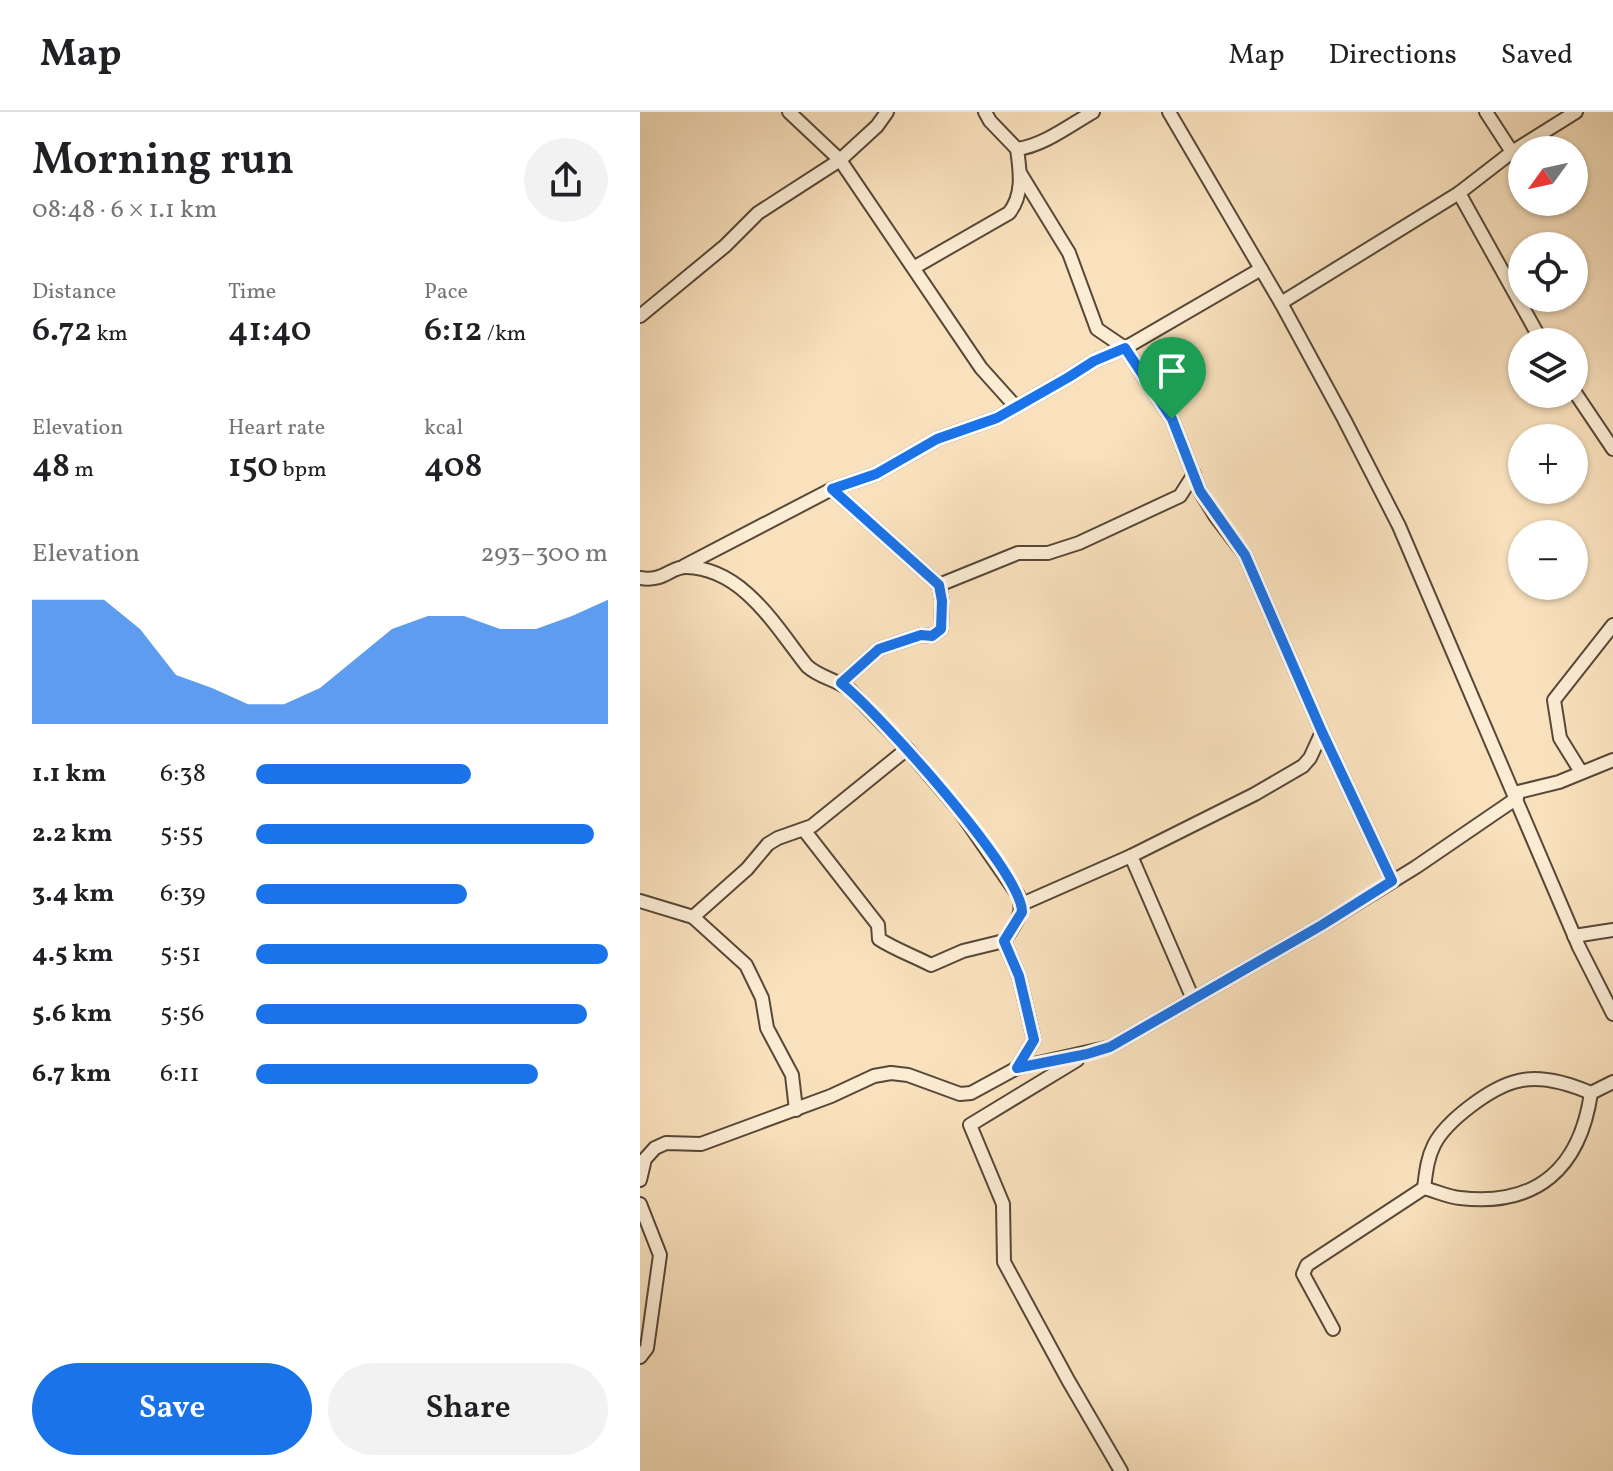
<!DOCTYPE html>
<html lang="en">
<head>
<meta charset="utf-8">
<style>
  body { margin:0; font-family:Vollkorn,serif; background:#f2f2f2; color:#202124; height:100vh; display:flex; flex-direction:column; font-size:30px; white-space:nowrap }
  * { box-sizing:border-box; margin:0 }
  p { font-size:26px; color:#757577 }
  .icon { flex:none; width:44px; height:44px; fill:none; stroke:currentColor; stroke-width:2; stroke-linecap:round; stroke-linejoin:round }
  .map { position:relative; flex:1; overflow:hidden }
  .panel { display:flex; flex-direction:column; background:#fff; width:640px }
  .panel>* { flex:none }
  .needle { width:52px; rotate:237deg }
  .buttons { position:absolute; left:868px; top:24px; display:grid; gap:16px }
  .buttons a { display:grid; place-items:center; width:80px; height:80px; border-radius:50%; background:#fff; box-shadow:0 2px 6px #0004; font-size:40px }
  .pin { position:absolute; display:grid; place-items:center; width:68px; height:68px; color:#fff; margin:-82px -34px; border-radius:50% 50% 50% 0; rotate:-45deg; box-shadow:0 0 8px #0007 }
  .pin .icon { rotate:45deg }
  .round { display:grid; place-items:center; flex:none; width:84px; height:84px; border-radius:42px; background:#f2f2f2 }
  .overview { display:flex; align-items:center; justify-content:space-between; height:136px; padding:0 32px }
  h1 { font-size:44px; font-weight:600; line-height:60px }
  .metrics { display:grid; grid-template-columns:repeat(3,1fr); gap:12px; height:136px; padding:8px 32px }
  .metrics div { display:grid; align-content:center }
  .metrics b { font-size:34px; font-weight:600 }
  .metrics small { font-size:22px; font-weight:400 }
  .metrics p { font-size:22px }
  .chart { height:224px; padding:16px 32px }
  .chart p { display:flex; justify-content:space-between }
  .chart svg { width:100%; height:144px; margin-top:8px; fill:#1a73e8; opacity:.7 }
  .primary-button { display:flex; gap:16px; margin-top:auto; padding:16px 32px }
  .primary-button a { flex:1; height:92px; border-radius:48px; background:#1a73e8; color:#fff; font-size:32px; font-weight:600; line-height:92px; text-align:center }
  .primary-button a+a { background:#f2f2f2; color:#202124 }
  ul { padding:0 32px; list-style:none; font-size:26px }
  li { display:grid; grid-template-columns:128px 96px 1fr; align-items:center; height:60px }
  li i { height:20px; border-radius:10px; background:#1a73e8 }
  header { display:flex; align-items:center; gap:48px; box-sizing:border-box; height:112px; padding:0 40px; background:#fff; border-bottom:2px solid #e0e0e0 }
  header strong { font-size:38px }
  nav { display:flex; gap:44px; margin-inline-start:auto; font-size:28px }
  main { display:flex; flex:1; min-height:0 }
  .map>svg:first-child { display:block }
</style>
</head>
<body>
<header>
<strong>Map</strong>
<nav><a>Map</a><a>Directions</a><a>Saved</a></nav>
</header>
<main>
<section class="panel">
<div class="overview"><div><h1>Morning run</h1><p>08:48 · 6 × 1.1 km</p></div><a class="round"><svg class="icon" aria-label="share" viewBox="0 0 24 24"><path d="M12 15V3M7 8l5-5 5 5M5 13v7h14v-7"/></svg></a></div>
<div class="metrics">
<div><p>Distance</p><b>6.72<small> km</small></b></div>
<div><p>Time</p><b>41:40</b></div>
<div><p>Pace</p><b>6:12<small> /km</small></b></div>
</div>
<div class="metrics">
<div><p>Elevation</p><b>48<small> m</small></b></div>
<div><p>Heart rate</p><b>150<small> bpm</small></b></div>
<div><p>kcal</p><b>408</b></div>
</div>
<div class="chart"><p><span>Elevation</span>293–300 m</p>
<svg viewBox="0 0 160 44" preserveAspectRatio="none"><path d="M0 44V6L10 6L20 6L30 15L40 29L50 33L60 38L70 38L80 33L90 24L100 15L110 11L120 11L130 15L140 15L150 11L160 6V44z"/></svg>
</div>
<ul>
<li><b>1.1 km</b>6:38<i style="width:61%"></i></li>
<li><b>2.2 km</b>5:55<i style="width:96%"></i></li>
<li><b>3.4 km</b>6:39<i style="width:60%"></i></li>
<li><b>4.5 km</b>5:51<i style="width:100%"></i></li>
<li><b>5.6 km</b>5:56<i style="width:94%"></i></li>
<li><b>6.7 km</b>6:11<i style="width:80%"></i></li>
</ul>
<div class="primary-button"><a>Save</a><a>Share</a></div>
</section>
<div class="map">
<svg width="973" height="1359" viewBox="0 0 973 1359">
  <rect width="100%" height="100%" fill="#f9e1bd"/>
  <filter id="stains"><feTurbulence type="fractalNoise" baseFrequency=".0025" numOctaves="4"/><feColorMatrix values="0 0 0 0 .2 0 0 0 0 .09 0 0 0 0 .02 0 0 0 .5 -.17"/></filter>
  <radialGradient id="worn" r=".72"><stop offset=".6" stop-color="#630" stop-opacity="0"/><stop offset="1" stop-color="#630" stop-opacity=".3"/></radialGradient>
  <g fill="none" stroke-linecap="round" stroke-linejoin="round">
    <g stroke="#584837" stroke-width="16">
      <g id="street">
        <path d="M149,0L200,48L341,256L376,295"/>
        <path d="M345,0L350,9L377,37C403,34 430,13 453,0"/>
        <path d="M529,0L641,191L704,307L759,414L939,835L973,902"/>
        <path d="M846,0L872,40"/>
        <path d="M380,61L429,141L457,217L485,236L532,307L560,379L576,405L605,443L682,620L752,769"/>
        <path d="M819,81L902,230"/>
        <path d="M275,155L369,101C384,82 380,59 377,37"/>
        <path d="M641,191L819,81L872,40L936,0"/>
        <path d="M0,204L85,134L118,101L200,48L237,14L247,0"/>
        <path d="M934,279L973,337"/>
        <path d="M192,377L299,473"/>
        <path d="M44,454L192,377L236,362L297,327L357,306L429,265L454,249L485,236L621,157"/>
        <path d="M0,466C24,470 30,455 46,455C103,456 136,515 167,554C180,566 196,567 210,578L267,637L319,698L378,783C386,802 374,813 364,829L379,864L394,928L377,956"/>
        <path d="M201,571L239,537L281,523L292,524L301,517L302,489L299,473L378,441H408L439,431L540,384L554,362"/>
        <path d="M941,660L920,626L914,588L973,513"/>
        <path d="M874,681L919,670L973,648"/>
        <path d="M164,718L238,813L239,827C254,837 274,844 291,853L323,839L364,829"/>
        <path d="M491,744L553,887"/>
        <path d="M0,789L53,805L106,853L122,886L127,916L152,963L156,998"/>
        <path d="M382,792L491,744L615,682L663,654L670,646L682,620"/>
        <path d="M53,805L107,757L128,732L138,726L172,714L267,637"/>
        <path d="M934,824L973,818"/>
        <path d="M437,948L330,1013L363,1092L364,1150L428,1268L481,1359"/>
        <path d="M951,981L973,970"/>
        <path d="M0,1068L5,1047L15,1036L26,1031L61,1032L191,984L234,964L251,961L268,963L320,982L331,981L377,956L470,935L682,813L776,755L877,686"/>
        <path d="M784,1076C786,1061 787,1047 794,1033C806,1009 851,975 878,969C901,963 930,972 951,981"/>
        <path d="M0,1092L20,1143L7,1236L0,1245"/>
        <path d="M693,1217L663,1162L667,1153L784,1076C796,1079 808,1085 820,1086C897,1095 940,1056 951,981"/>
      </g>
    </g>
    <use href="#street" stroke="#fbecd4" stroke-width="12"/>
  </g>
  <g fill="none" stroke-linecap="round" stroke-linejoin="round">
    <g stroke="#fff" stroke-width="16">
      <path id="route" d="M485,236L532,307L560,379L605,443L682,620L752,769L682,813L470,935L447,942L377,956L394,928L379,864L364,829L382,800C383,761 236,598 201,571L239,537L281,523L292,524L301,517L302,489L299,473L192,377L236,362L297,327L357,306L429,265L454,249Z"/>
    </g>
    <use href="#route" stroke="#1a73e8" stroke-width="10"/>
  </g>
  <rect width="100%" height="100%" filter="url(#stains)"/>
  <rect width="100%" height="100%" fill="url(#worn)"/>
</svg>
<div class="buttons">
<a><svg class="needle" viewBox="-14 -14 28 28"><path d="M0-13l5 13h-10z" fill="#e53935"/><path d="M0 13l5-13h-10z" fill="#757577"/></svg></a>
<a><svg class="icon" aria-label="locate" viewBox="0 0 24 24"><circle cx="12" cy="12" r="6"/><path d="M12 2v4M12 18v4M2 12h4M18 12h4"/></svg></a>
<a><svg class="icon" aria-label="layers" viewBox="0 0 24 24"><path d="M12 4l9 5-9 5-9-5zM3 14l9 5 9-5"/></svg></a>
<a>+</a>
<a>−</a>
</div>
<div class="pin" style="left:532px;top:307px;background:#1e9e55"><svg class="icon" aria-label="arrive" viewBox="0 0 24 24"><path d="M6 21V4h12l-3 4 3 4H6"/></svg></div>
</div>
</main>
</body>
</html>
